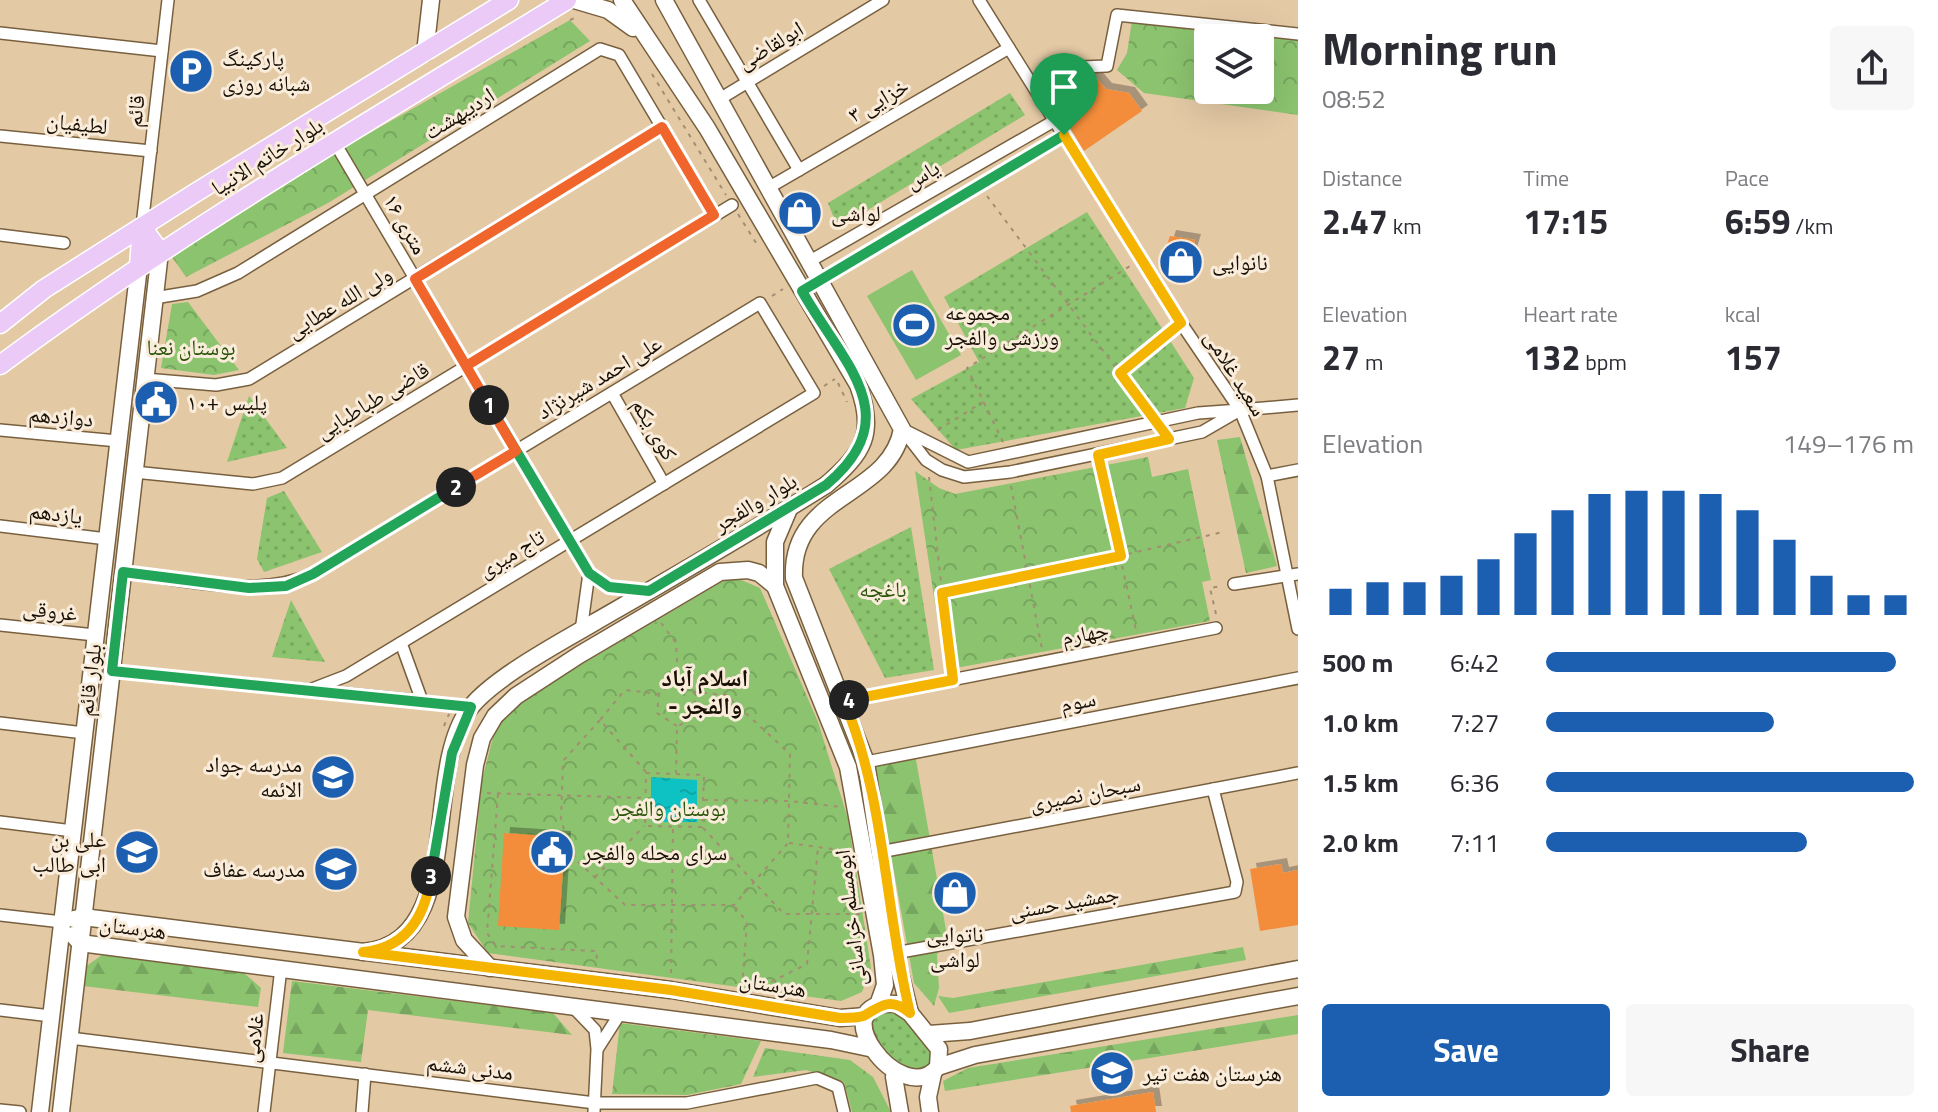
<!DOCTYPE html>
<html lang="en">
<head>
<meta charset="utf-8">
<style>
  body { margin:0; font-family:"Titillium Web","Noto Naskh Arabic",sans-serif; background:#f7f7f7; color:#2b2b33; height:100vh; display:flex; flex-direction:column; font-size:30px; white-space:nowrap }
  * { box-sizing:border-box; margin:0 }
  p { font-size:26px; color:#7c7c81 }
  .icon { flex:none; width:44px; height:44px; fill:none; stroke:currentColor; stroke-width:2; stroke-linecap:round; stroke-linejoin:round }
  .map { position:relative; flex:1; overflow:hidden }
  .sheet { display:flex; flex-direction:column; background:#fff; width:640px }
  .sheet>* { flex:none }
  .buttons { position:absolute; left:1194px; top:24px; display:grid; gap:16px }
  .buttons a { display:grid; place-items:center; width:80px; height:80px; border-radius:8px; background:#fff; box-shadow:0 8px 32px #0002; font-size:40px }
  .pin { position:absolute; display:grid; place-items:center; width:68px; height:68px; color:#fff; margin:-82px -34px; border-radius:50% 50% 50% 0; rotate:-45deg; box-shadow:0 0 8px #0007 }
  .pin .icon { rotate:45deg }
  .km { position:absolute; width:40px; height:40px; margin:-20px; border-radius:50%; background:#222; color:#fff; font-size:22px; line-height:40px; text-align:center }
  .round { display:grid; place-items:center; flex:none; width:84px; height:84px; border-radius:8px; background:#f7f7f7 }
  .summary { display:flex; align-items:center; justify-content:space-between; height:136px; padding:0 24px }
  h1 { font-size:44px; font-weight:700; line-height:60px }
  .metrics { display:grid; grid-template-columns:repeat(3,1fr); gap:12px; height:136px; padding:8px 24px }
  .metrics div { display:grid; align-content:center }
  .metrics b { font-size:34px; font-weight:700 }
  .metrics small { font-size:22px; font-weight:400 }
  .metrics p { font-size:22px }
  .chart { height:224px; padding:16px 24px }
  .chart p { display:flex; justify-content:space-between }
  .chart svg { width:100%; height:144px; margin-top:8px; stroke:#1c5fb0; stroke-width:6 }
  .cta { display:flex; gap:16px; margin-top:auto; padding:16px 24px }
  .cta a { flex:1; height:92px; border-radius:8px; background:#1c5fb0; color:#fff; font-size:32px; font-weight:700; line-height:92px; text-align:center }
  .cta a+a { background:#f7f7f7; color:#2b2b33 }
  ul { padding:0 24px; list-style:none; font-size:26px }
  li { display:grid; grid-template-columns:128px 96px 1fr; align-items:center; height:60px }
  li i { height:20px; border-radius:10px; background:#1c5fb0 }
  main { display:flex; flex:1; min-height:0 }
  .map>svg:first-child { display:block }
</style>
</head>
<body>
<main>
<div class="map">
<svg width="1298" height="1112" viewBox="0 0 1298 1112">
  <defs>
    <pattern id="grass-dots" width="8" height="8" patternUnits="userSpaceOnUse" patternTransform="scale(2)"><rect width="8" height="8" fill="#8bc36e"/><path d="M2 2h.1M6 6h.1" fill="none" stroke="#77a65e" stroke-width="1.8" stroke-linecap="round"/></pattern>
    <pattern id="forest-firs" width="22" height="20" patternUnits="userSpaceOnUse" patternTransform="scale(2)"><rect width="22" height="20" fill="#8bc36e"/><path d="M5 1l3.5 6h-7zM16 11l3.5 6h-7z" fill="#77a65e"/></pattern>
    <pattern id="park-crowns" width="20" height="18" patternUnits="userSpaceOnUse" patternTransform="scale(2)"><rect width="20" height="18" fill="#8bc36e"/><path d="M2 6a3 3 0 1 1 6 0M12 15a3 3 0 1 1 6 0" fill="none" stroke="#77a65e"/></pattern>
    <pattern id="water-ripples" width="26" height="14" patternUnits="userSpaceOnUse" patternTransform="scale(2)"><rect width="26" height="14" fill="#0ec2c3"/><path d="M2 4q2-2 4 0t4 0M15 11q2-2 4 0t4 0" fill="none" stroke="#0da6a6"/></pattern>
    <filter id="shadow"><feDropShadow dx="6" dy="-6" stdDeviation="0" flood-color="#0004"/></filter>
  </defs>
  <rect width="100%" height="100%" fill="#e4c9a5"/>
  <g fill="url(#grass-dots)">
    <path d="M1010,93L1025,115L838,228L828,203Z"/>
    <path d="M1087,212L1194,378L1185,408L956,450L911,399L979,362L944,297Z"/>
    <path d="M249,396L287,448L227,462Z"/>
    <path d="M284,491L322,552L264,572L257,559L267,498Z"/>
    <path d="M911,527L934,670L885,678L829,569Z"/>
    <path d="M291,600L325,662L272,657Z"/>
    <path d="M889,1009C909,1015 921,1037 932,1054L928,1069L903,1077L873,1044L871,1020Z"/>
  </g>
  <g fill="url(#forest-firs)">
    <path d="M1240,437L1277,566L1246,573L1217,440Z"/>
    <path d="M915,754L946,930L937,955L939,988L934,1006L914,983L874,761Z"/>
    <path d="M1243,947L1246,960L949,1013L938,996L953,998Z"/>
    <path d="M102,955L244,973L261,988L258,1007L83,986L85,967Z"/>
    <path d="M292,981L553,1013L572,1035L368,1010L361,1062L283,1053Z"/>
    <path d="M1298,1015V1034L945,1091L943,1081L968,1068Z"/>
  </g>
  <g fill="url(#park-crowns)" fill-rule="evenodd">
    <path d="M1133,14L1298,38V115L1144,93L1117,70L1127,53ZM1208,38H1260V90H1208Z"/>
    <path d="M570,20L590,41L328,203L186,277L172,257L352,143Z"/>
    <path d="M188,302L239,370L214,375L161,368L172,304Z"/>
    <path d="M1148,457L1152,477L1188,469L1211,580L1202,582L1210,621L945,670L915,471L939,488L955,494Z"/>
    <path d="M732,576L760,588L818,722L848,819L871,968L862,992L841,1001L488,953L468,923L482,780L496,726L533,693Z"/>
    <path d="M620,1023L761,1041L741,1084L687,1095L612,1094Z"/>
    <path d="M765,1048L850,1060L873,1077L891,1112H852L844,1082L806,1070L753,1077Z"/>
  </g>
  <path fill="#8bc36e" d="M912,270L961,355L916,380L867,296Z"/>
  <path fill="url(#water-ripples)" d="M651,777L697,780V822H651Z"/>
  <g fill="#f38d3a" filter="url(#shadow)">
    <path d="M1094,75L1106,89L1129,93L1142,111L1084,151L1052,98L1083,77L1086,81Z"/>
    <path d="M1170,236L1195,240L1184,277L1166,248Z"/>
    <path d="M504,833L565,837L559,930L498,926Z"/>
    <path d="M1281,864L1283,873L1298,870V925L1260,931L1250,869Z"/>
    <path d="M1153,1092L1156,1112H1071L1070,1106Z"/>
  </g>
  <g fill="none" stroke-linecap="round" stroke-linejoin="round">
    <g stroke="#78603f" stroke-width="14">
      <g id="minor">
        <path d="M699,0L799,170"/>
        <path d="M979,0L1181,323L1240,410L1267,476L1298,629"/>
        <path d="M0,33L162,51"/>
        <path d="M1039,96L1082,67L1107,66L1117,15L1298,34"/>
        <path d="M718,100L883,0"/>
        <path d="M0,136L151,151"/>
        <path d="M335,143L589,573"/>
        <path d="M768,188L1009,48"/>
        <path d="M142,226L168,0"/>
        <path d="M0,235L64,243"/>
        <path d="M810,261L1054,121"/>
        <path d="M821,280L1064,135"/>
        <path d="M154,298L197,291L238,273L600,49L619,55L714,215"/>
        <path d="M145,379L216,385L249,379L662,127"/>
        <path d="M612,393L664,484"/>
        <path d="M1240,410L1202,432L1010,472L964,477L942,470L926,460L902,429L968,462L1198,413Z"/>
        <path d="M1240,410L1298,405"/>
        <path d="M0,430L118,441"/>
        <path d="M134,472L253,484L282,478L732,205"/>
        <path d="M1267,476L1298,470"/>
        <path d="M0,526L107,539"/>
        <path d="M123,572C185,580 254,599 313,574L760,303L814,393L346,676L307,691"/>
        <path d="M1234,584L1298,574"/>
        <path d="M0,625L95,635"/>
        <path d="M581,631L589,573L609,587L649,591"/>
        <path d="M112,671L422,701L401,643"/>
        <path d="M844,701L1216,628"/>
        <path d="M0,723L84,733"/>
        <path d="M866,762L1298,678"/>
        <path d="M0,822L73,831"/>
        <path d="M880,852L1298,773"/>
        <path d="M0,915L62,922"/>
        <path d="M895,953L1235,892L1237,882L1213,789"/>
        <path d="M572,1006L595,1030L597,1049L594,1112"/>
        <path d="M0,1010L51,1016"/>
        <path d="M70,1038L595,1103H687L817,1078L838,1087L844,1112"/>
        <path d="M598,1048L621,1012"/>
        <path d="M0,1110L20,1112"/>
        <path d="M264,1112L281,968"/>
        <path d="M362,1112L365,1074"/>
      </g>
    </g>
    <g stroke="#78603f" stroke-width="19">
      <g id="secondary">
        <path d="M574,0L608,10L633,28"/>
        <path d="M664,0L902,429C890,498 790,493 794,578L866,762L895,953L910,1013"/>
        <path d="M425,53L431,0"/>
        <path d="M789,509L775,542V586L848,767L882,955L885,985L878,1005"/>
        <path d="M74,919L83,917L671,990L840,1018L866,1016"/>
        <path d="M73,935L80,943L831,1040L869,1048"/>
        <path d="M363,952C468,942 420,773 470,708C493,678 561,642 595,622C673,577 750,533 826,485C864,453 876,433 858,385L707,128L622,0"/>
        <path d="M490,968L464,940L456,917L475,765L482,738L495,716L516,696L579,655L720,572L748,570L759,573L775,586"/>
        <path d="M896,1004L910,1013L939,1049L938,1067C901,1112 818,998 896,1004Z"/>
        <path d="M929,1034L970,1031L1298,969"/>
        <path d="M938,1067L975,1055L1298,996"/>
        <path d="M894,1077L900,1112"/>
        <path d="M40,1112L139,266"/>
        <path d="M61,1112L160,252"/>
        <path d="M930,1112L928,1097L933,1074"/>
      </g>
    </g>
    <g stroke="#fff" stroke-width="21">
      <g id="primary">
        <path d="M139,266L142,227L160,252"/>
        <path d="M0,324L44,289L195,193L509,0"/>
        <path d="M0,365C181,231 375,118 567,0"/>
      </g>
    </g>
    <g stroke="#a38e72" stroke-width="2" stroke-dasharray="4 6" stroke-linecap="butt">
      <path d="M570,20L577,17"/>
      <path d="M652,74L726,195"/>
      <path d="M987,196L1149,412"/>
      <path d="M738,214L758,246"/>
      <path d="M772,296L783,289"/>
      <path d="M1121,372L1171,331"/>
      <path d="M838,383L847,402"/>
      <path d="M824,386L835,379"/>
      <path d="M938,430L983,402"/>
      <path d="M1003,442L967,368L1130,266"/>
      <path d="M1101,468L1136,630"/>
      <path d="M929,477L951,669"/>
      <path d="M1011,486L1042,649"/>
      <path d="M942,593L1028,577L1223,532"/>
      <path d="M1216,614L1210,588L1221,586"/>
      <path d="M661,623L676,643L678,678L694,692L696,715L677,727L676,773"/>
      <path d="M432,702L454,705"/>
      <path d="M600,720L563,761L561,821L576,860L625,905H734L788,843L790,754L726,695L694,692"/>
      <path d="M444,726L449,714"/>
      <path d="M677,726L657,713L659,694L677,679"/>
      <path d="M646,772L600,720L625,690L659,694"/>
      <path d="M646,773L704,775L702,827L645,826Z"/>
      <path d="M487,793L645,798"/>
      <path d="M498,794L487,933L496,946L597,951L596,965"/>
      <path d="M704,800L789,801L841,807"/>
      <path d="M703,828L784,914H860"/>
      <path d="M789,843L847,851"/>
      <path d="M595,877L644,826"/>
      <path d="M735,907L747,922L742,988"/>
      <path d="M671,973L673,828"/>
      <path d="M742,982L765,985L807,964L818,847"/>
    </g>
    <use href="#minor" stroke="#fff" stroke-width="11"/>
    <use href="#secondary" stroke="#fff" stroke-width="16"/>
    <use href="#primary" stroke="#ebcaf8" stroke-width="18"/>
  </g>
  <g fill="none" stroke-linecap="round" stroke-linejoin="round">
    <g stroke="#fff" stroke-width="16">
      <path id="split-1" d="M489,405L589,573L609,587L649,591L826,485C909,416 843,364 802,291L1064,135"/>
    </g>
    <g stroke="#fff" stroke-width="16">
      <path id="split-2" d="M456,487L516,451L415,279L662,127L714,215L466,366L489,405"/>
    </g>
    <g stroke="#fff" stroke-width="16">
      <path id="split-3" d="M431,876L452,753L471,707L112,671L123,572L249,588L286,586L313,574L456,487"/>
    </g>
    <g stroke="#fff" stroke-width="16">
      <path id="split-4" d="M431,876C425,917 406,948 363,952L671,990L840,1018C848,1017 861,1019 867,1014C883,1004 893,998 910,1013C885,911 885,797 844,701L849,700"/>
    </g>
    <g stroke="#fff" stroke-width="16">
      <path id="split-5" d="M849,700L953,680L942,593L1121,556L1098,455L1169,439L1120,373L1181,323L1064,135"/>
    </g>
    <use href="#split-1" stroke="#22a559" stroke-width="10"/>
    <use href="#split-2" stroke="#f0652b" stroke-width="10"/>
    <use href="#split-3" stroke="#22a559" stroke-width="10"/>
    <use href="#split-4" stroke="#f5b400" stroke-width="10"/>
    <use href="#split-5" stroke="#f5b400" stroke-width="10"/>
  </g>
  <defs>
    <g id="parking-disc" transform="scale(2.3)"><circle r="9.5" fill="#1c5fb0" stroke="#faecda"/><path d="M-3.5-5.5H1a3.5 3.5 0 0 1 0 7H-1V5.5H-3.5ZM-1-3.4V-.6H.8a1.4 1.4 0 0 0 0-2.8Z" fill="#fff"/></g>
    <g id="shop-disc" transform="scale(2.3)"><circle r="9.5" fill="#1c5fb0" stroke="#faecda"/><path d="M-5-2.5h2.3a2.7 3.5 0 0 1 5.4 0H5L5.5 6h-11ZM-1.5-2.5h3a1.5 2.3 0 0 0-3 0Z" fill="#fff"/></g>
    <g id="stadium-disc" transform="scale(2.3)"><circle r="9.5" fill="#1c5fb0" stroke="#faecda"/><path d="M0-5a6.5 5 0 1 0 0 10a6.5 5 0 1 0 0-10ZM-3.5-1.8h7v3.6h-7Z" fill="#fff"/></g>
    <g id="civic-disc" transform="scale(2.3)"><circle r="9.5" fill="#1c5fb0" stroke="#faecda"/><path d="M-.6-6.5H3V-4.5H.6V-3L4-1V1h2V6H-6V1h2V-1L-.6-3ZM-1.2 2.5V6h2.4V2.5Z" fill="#fff"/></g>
    <g id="school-disc" transform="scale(2.3)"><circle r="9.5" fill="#1c5fb0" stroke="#faecda"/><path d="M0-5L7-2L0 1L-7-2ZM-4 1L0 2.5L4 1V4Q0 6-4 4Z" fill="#fff"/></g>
  </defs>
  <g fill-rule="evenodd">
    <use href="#parking-disc" x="191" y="71"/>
    <use href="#shop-disc" x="800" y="213"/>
    <use href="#shop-disc" x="1181" y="262"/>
    <use href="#stadium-disc" x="914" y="325"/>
    <use href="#civic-disc" x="156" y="402"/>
    <use href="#school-disc" x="333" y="777"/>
    <use href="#school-disc" x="137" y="852"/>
    <use href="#civic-disc" x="552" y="852"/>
    <use href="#school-disc" x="336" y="869"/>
    <use href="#shop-disc" x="955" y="893"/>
    <use href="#school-disc" x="1112" y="1073"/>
  </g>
  <g text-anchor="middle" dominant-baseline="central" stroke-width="6" stroke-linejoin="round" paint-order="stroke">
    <g font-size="22" fill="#191004" stroke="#faecda">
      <text transform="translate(770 45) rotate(-31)">ابولقاضی</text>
      <text transform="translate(878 100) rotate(-30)">خزایی ۳</text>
      <text transform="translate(135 111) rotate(-84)">قائم</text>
      <text transform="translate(459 113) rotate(-32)">اردیبهشت</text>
      <text transform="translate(77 123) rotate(6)">لطیفیان</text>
      <text transform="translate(267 156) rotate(-32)">بلوار خاتم الانبیا</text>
      <text transform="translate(922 174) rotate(-30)">یاس</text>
      <text transform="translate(406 224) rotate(60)">۱۶ متری</text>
      <text transform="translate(339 302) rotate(-31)">ولی الله عطایی</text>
      <text transform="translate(1236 373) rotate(58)">سعید غلامی</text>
      <text transform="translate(599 377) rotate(-31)">علی احمد شیرنژاد</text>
      <text transform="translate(372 400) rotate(-31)">قاضی طباطبایی</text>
      <text transform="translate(61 416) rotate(5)">دوازدهم</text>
      <text transform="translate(655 429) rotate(60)">کوی یکم</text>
      <text transform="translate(755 502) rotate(-31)">بلوار والفجر</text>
      <text transform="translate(56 513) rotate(7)">یازدهم</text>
      <text transform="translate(511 553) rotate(-31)">تاج میری</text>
      <text transform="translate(50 610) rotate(6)">غروقی</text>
      <text transform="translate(1085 633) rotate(-11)">چهارم</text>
      <text transform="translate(89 680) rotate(-83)">بلوار قائم</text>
      <text transform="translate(1078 701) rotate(-11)">سوم</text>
      <text transform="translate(1085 793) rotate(-11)">سبحان نصیری</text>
      <text transform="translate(1064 902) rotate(-10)">جمشید حسنی</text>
      <text transform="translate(850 918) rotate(-97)">ابومسلم خراسانی</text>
      <text transform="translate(133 927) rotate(7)">هنرستان</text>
      <text transform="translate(773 984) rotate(9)">هنرستان</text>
      <text transform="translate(253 1038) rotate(-83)">غلامی</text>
      <text transform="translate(470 1067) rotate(7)">مدنی ششم</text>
    </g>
    <g font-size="22" fill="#191004" stroke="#faecda" text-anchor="start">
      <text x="222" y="58">پارکینگ<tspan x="222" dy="25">شبانه روزی</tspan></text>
      <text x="831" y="213">لواشی</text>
      <text x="1212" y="262">نانوایی</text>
      <text x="945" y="312">مجموعه<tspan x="945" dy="25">ورزشی والفجر</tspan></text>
      <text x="187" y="402">پلیس +۱۰</text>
      <text x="302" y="764" text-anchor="end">مدرسه جواد<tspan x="302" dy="25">الائمه</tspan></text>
      <text x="106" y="839" text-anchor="end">علی بن<tspan x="106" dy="25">ابی طالب</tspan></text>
      <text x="583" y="852">سرای محله والفجر</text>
      <text x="305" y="869" text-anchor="end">مدرسه عفاف</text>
      <text x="955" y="934" text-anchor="middle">ناتوایی<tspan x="955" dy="25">لواشی</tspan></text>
      <text x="1143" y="1073">هنرستان هفت تیر</text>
    </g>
    <g font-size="22" fill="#295409" stroke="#faecda">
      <text x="191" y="347">بوستان نعنا</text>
      <text x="883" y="589">باغچه</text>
      <text x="669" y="808">بوستان والفجر</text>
    </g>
    <g font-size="24" font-weight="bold" fill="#191004" stroke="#faecda">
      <text x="705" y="677">اسلام آباد<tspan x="705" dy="28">- والفجر</tspan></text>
    </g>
  </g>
</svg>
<div class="buttons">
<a><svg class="icon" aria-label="layers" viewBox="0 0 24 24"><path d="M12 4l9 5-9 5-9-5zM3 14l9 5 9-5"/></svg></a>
</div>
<div class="pin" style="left:1064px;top:135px;background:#1e9e55"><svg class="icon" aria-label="arrive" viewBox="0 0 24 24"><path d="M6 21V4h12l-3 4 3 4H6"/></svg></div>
<b class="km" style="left:489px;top:405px">1</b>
<b class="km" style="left:456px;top:487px">2</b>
<b class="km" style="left:431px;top:876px">3</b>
<b class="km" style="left:849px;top:700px">4</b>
</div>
<section class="sheet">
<div class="summary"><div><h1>Morning run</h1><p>08:52</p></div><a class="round"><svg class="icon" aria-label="share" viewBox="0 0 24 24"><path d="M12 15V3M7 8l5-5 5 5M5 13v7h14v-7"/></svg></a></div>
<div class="metrics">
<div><p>Distance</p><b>2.47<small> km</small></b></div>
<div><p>Time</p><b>17:15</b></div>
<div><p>Pace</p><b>6:59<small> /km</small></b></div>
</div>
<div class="metrics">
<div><p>Elevation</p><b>27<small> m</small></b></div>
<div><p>Heart rate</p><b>132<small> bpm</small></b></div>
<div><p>kcal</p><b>157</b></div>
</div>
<div class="chart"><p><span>Elevation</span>149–176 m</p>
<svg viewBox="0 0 160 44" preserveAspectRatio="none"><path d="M5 44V36M15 44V34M25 44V34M35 44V32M45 44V27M55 44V19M65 44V12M75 44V7M85 44V6M95 44V6M105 44V7M115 44V12M125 44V21M135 44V32M145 44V38M155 44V38"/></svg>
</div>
<ul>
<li><b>500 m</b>6:42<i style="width:95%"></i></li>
<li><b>1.0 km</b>7:27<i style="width:62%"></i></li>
<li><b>1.5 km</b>6:36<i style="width:100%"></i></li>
<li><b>2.0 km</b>7:11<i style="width:71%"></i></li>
</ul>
<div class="cta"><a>Save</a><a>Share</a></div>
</section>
</main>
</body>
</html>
